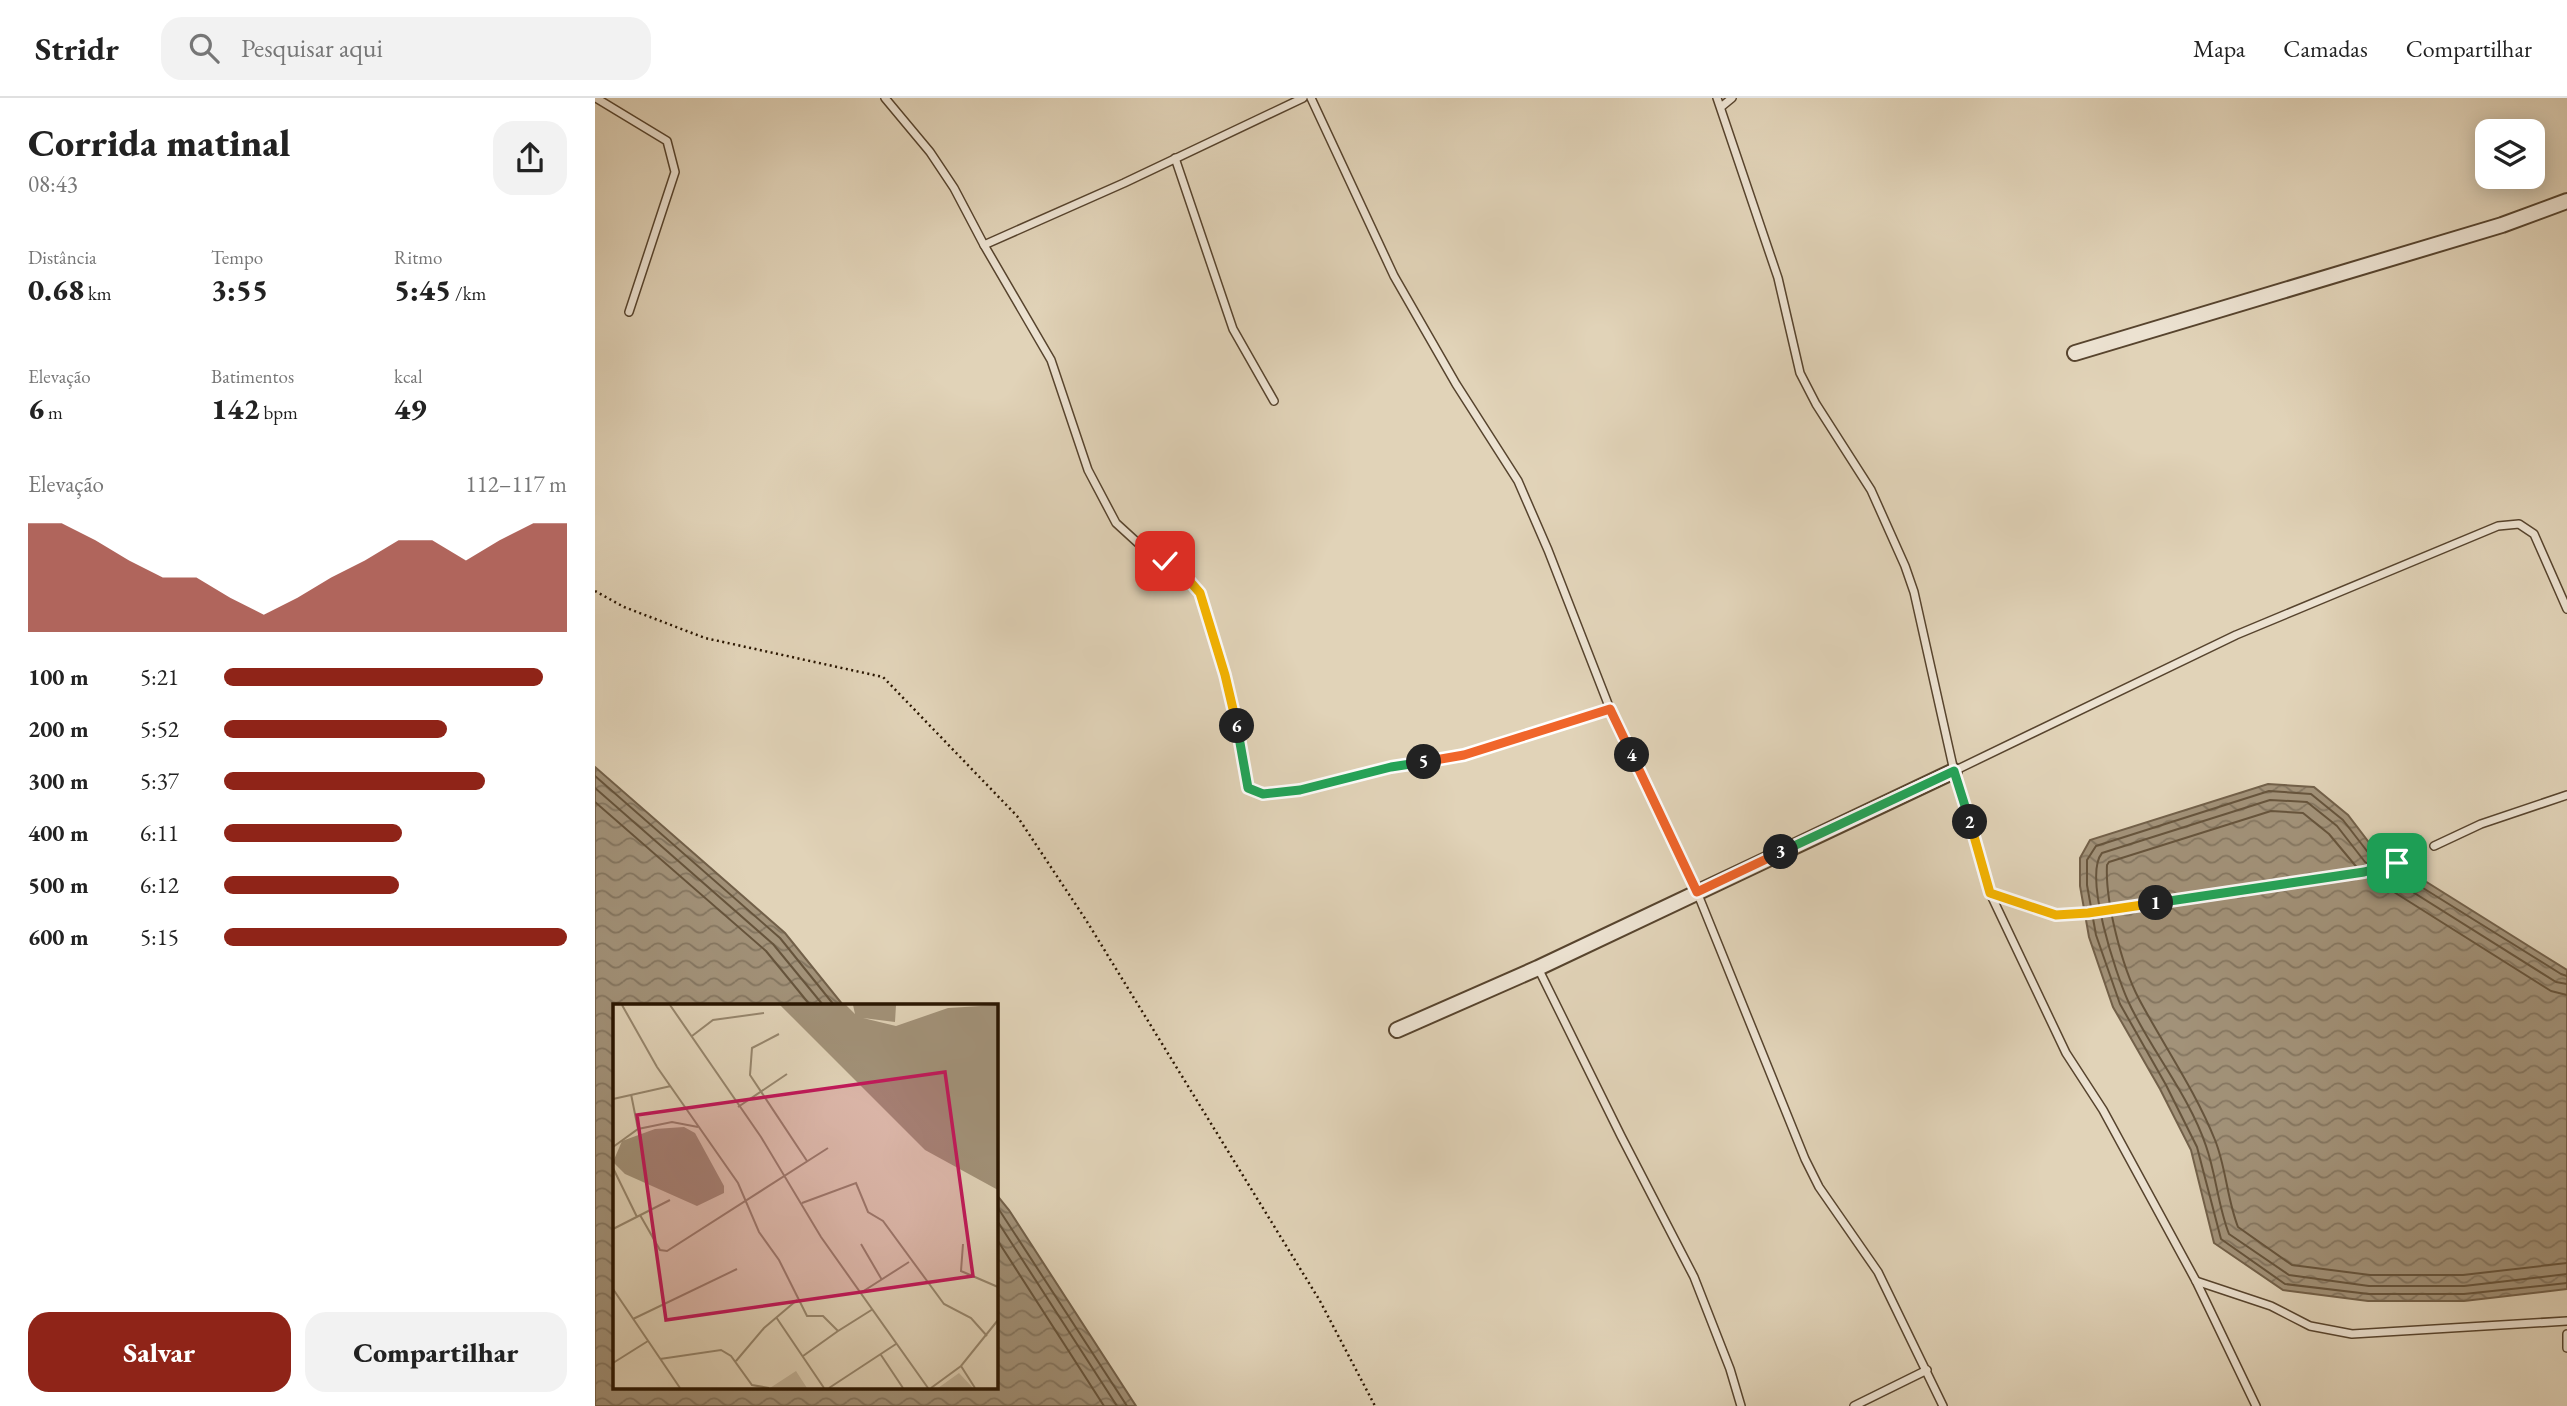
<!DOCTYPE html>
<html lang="pt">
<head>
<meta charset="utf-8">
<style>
  body { margin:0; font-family:"EB Garamond",serif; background:#f2f2f2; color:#222; height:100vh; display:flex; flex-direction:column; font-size:26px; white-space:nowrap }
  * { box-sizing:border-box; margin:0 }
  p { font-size:23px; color:#767676 }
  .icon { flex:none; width:38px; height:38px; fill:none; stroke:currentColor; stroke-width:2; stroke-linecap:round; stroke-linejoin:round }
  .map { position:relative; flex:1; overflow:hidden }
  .sheet { display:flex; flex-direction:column; background:#fff; width:595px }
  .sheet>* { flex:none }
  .tools { position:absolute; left:1880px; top:21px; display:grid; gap:14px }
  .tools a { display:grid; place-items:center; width:70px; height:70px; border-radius:14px; background:#fff; box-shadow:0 4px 18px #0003; font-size:35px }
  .pin { position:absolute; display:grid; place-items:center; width:60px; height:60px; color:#fff; margin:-30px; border-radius:14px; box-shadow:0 4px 10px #0006 }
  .km { position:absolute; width:35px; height:35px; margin:-18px; border-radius:50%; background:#222; color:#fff; font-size:19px; line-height:35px; text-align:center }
  .round { display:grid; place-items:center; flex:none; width:74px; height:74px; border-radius:21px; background:#f2f2f2 }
  .headline { display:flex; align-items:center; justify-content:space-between; height:119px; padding:0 28px }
  h1 { font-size:38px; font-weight:800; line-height:52px }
  .metrics { display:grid; grid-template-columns:repeat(3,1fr); gap:10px; height:119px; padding:7px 28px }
  .metrics div { display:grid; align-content:center }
  .metrics b { font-size:30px; font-weight:800 }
  .metrics small { font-size:19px; font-weight:400 }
  .metrics p { font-size:19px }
  .chart { height:196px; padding:14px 28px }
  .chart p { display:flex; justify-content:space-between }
  .chart svg { width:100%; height:126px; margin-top:7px; fill:#8f2418; opacity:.7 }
  .action { display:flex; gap:14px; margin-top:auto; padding:14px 28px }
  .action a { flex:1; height:80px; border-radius:21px; background:#8f2418; color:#fff; font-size:28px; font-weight:800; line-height:80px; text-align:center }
  .action a+a { background:#f2f2f2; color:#222 }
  ul { padding:0 28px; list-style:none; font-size:23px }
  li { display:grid; grid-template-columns:112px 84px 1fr; align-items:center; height:52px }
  li i { height:18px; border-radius:9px; background:#8f2418 }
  header { display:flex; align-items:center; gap:42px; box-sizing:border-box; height:98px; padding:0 35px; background:#fff; border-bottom:2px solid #e0e0e0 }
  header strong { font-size:33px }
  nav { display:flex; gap:38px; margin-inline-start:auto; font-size:24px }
  .search { width:490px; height:63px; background:#f2f2f2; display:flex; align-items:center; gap:18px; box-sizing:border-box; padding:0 24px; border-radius:21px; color:#767676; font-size:26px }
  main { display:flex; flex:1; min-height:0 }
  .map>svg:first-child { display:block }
</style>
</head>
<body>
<header>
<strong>Stridr</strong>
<div class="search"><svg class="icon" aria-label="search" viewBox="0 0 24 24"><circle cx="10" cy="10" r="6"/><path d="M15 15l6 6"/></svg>Pesquisar aqui</div>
<nav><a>Mapa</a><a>Camadas</a><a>Compartilhar</a></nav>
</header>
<main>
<section class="sheet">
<div class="headline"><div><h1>Corrida matinal</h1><p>08:43</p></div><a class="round"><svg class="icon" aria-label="share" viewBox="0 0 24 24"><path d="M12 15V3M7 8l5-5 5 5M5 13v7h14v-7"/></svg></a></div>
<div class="metrics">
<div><p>Distância</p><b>0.68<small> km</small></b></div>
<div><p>Tempo</p><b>3:55</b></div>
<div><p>Ritmo</p><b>5:45<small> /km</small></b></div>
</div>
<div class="metrics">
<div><p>Elevação</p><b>6<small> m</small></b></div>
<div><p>Batimentos</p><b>142<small> bpm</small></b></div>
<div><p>kcal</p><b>49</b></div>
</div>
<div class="chart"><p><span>Elevação</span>112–117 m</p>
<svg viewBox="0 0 160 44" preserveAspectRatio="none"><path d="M0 44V6L10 6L20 12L30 19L40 25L50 25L60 32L70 38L80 32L90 25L100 19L110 12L120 12L130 19L140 12L150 6L160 6V44z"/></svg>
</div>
<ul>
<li><b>100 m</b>5:21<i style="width:93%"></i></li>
<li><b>200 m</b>5:52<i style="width:65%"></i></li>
<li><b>300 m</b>5:37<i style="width:76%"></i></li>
<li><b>400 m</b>6:11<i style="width:52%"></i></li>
<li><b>500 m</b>6:12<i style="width:51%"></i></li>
<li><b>600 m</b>5:15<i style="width:100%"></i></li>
</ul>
<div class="action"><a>Salvar</a><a>Compartilhar</a></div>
</section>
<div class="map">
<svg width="1972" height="1308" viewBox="0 0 1972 1308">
  <defs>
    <pattern id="water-waves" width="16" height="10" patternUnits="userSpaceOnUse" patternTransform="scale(1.75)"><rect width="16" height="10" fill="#a29279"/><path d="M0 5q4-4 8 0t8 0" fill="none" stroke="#847661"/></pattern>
  </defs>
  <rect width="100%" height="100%" fill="#e1d3b8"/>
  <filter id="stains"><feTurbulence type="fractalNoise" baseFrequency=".00286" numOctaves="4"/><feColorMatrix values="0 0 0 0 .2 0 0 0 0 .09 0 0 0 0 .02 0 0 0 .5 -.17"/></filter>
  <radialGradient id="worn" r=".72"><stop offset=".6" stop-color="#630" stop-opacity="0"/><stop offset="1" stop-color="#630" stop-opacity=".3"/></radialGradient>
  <g fill="url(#water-waves)" stroke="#726049" stroke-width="2">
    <path d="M0,669L190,835L248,907H19V1289H401V1096L414,1112L541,1308H0Z"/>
    <path d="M1673,686L1719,689L1753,717L1779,751L1972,872V1191L1869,1203H1773L1688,1192L1619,1145L1596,1052L1565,991L1518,909L1494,839L1485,788V760L1495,742Z"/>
  </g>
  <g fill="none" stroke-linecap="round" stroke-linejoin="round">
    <g stroke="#66543c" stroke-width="2">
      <path d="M0,678L185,840L239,907"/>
      <path d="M0,690L178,846L228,907"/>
      <path d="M0,704L171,853L215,907"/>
      <path d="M1972,878L1966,876L1775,757L1748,722L1716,696L1674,693L1501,748L1492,762V787L1501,837L1525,906L1571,987L1602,1049L1626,1141L1690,1186L1774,1196H1869L1972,1185"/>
      <path d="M1972,886L1961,884L1770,764L1742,728L1712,704L1675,702L1507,755C1488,778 1521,876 1533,903C1555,951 1594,997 1611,1048C1621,1076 1623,1108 1634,1136L1694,1177L1774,1188H1869L1972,1176"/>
      <path d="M1972,897L1956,893L1764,772L1734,736L1708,715L1676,713L1514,764L1512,767C1510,803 1527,869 1544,901C1569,948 1600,992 1620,1042C1631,1069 1632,1101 1643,1129L1697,1167L1775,1177H1868L1972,1165"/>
      <path d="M401,1107L532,1308"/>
      <path d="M401,1121L522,1308"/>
      <path d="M401,1140L509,1308"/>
    </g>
    <g stroke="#57442e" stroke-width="10">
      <g id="lane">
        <path d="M1,0L72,43L80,74L34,214"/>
        <path d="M290,0L335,54L359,90L389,147L456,262L493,372L521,425L556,457L584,471L605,495L640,615L653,690L668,696L705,692L796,669L869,657L1015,611"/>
        <path d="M716,0L799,178L861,286L923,383L953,452L1015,611L1102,794L1210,1061L1224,1089L1283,1174L1348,1308"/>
        <path d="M1122,0L1183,180L1205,275L1221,306L1276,392L1310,468L1319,494L1359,673L1395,795L1471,955L1508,1012L1601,1183L1661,1308"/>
        <path d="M1126,9L1137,0"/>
        <path d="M580,60L638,231L679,303"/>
        <path d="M389,147L529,85L708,0"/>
        <path d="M1359,673L1641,537L1903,428L1924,426L1939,436L1972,511"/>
        <path d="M1839,748L1886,726L1972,697"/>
        <path d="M943,870L1026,1038L1099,1179L1135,1271L1146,1308"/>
        <path d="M1601,1183L1676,1208L1715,1228L1757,1236L1972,1223"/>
        <path d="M1972,1236V1250"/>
        <path d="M1259,1308L1332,1272"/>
      </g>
    </g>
    <g stroke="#57442e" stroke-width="18">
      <g id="street">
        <path d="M1480,255L1907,127L1972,103"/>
        <path d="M802,932L943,870L1359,673"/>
      </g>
    </g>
    <g stroke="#291500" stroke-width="2.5" stroke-dasharray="2 3.5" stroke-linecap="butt">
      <path d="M0,493L29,509L110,540L288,579L422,718L491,822L725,1203L780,1308"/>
      <path d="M1412,801L1461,817L1493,815L1769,774L1802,765L1830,752"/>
    </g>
    <use href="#lane" stroke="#ece2d1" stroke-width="7"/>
    <use href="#street" stroke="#ece2d1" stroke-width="14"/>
  </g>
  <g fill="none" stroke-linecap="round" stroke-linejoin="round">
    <g stroke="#fff" stroke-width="14">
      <path id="split-1" d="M1561,805L1769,774L1802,765"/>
    </g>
    <g stroke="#fff" stroke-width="14">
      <path id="split-2" d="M1375,724L1395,795L1461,817L1493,815L1561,805"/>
    </g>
    <g stroke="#fff" stroke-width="14">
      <path id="split-3" d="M1186,754L1359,673L1375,724"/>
    </g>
    <g stroke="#fff" stroke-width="14">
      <path id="split-4" d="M1037,657L1102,794L1186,754"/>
    </g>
    <g stroke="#fff" stroke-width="14">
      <path id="split-5" d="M829,664L869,657L1015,611L1037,657"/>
    </g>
    <g stroke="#fff" stroke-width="14">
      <path id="split-6" d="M642,628L653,690L668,696L705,692L796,669L829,664"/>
    </g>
    <g stroke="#fff" stroke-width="14">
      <path id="split-7" d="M570,463L584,471L605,495L630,577L642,628"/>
    </g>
    <use href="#split-1" stroke="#22a559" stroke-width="9"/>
    <use href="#split-2" stroke="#f5b400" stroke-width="9"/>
    <use href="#split-3" stroke="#22a559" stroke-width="9"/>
    <use href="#split-4" stroke="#f0652b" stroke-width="9"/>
    <use href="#split-5" stroke="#f0652b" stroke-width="9"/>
    <use href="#split-6" stroke="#22a559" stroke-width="9"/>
    <use href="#split-7" stroke="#f5b400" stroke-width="9"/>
  </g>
  <g transform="translate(18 906)">
    <rect width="385" height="385" fill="#e1d3b8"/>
    <path d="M183,367L194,384H157ZM346,369L360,384H325Z" fill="#c2b399"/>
    <path d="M167,1H233L242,10L240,1H283L282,18L250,14L283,22L335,4L385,1V186L312,146ZM71,123L82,129L111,182V189L84,202L12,170L0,158L9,137L42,125Z" fill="#a29279"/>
    <path fill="none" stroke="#97876e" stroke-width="2" d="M9,1L44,63L125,179L146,228L166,256L194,312H210L225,327L260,305M57,1L148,133L208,233L315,384M166,30L139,44L137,71L194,157M79,32L100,16L151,9M18,90L25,125M0,95L58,82M125,103L174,70M0,143L25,125L59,118L85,123M0,164L24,213M189,199L243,179L255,208L270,217L331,300L358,314L374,332M27,211L47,246L54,247L215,144M0,225L57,196M248,240L269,276M350,240L348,267L385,283M0,285L67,384M249,288L296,258M163,313L211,384M20,315L124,265M268,351L290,384M190,352L225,327M47,355L108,346L118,352L139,381L156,384M123,357L151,324L184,296M0,359L35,337M348,362L362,384M216,384L283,340M318,384L348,362L385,316"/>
    <path fill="#c2185b" fill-opacity="0.15" stroke="#c2185b" stroke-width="3.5" d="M332,68L360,272L53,316L24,111Z"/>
    <rect width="385" height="385" fill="none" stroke="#291500" stroke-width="3.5"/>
  </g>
  <rect width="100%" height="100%" filter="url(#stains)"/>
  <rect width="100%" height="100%" fill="url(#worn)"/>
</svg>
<div class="tools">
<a><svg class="icon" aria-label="layers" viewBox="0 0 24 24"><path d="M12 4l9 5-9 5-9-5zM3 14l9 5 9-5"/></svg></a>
</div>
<div class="pin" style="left:1802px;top:765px;background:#1e9e55"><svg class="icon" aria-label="arrive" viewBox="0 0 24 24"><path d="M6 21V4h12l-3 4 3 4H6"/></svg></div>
<div class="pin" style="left:570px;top:463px;background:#d93025"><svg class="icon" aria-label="check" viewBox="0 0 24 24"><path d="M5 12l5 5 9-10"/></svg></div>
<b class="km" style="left:1561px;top:805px">1</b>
<b class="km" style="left:1375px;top:724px">2</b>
<b class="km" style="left:1186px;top:754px">3</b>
<b class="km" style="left:1037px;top:657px">4</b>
<b class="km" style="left:829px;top:664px">5</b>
<b class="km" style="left:642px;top:628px">6</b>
</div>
</main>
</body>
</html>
